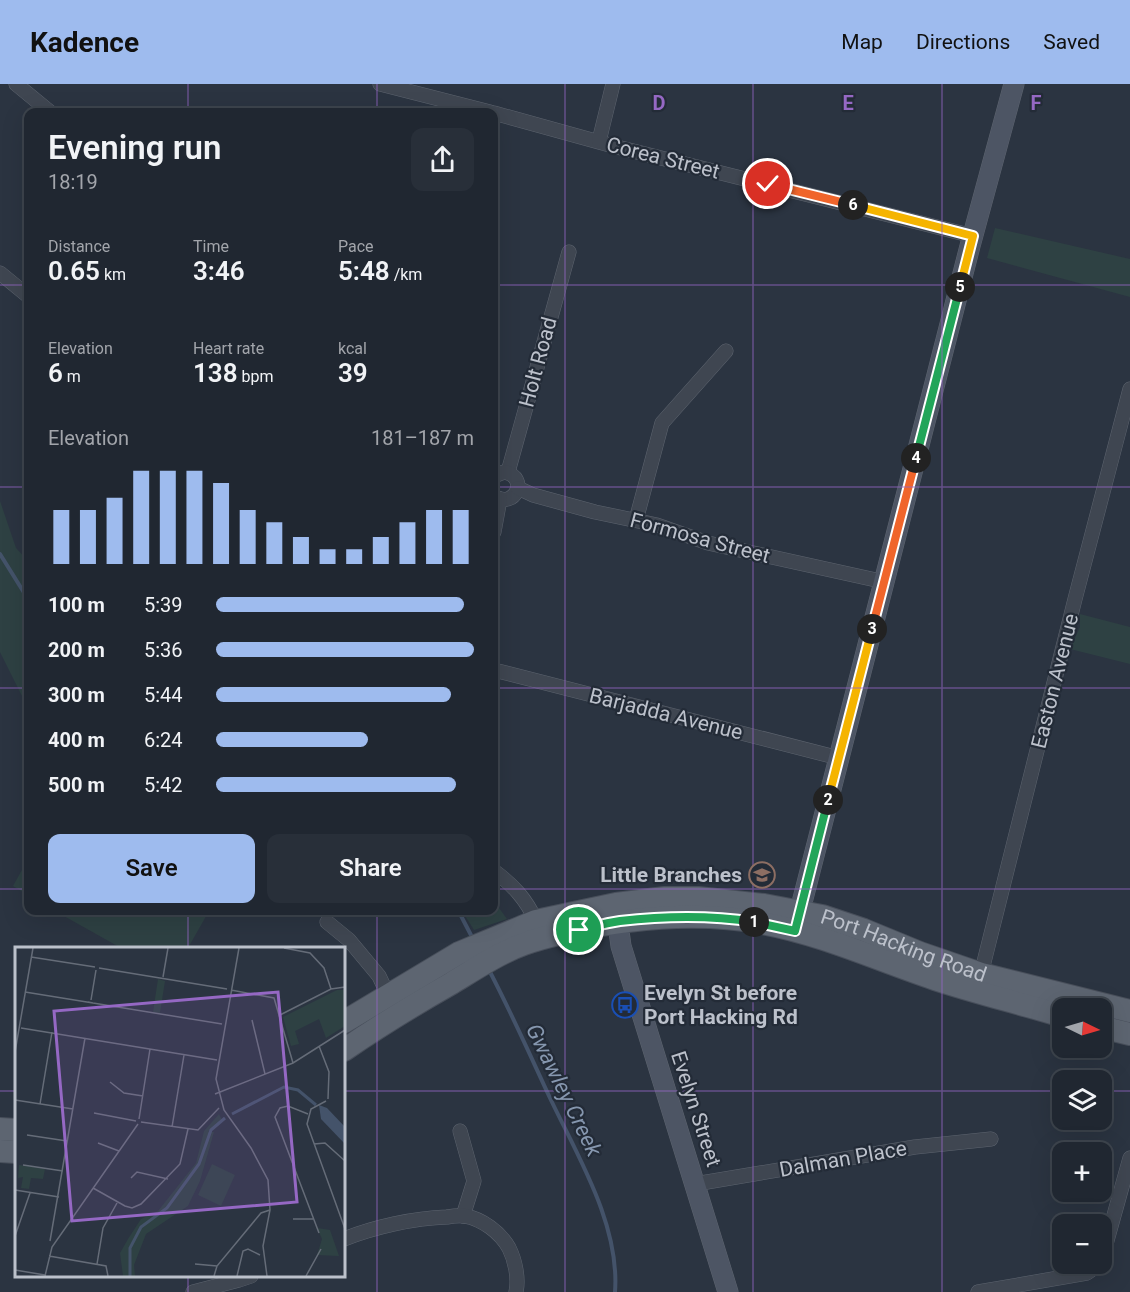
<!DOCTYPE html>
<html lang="en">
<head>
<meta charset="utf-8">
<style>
  body { margin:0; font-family:Roboto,sans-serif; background:#282f39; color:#f1f3f6; height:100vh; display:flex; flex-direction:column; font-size:22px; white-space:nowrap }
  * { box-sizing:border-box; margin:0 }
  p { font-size:20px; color:#a2a5ab }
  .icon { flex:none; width:33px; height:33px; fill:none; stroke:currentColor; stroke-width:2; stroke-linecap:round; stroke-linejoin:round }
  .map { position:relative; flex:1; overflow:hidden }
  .panel { position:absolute; left:24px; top:24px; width:474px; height:807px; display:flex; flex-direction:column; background:#202731; border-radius:12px; box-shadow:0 6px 24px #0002,0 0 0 2px #3d444d }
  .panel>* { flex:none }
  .needle { width:39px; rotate:95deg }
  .buttons { position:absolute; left:1052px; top:914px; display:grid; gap:12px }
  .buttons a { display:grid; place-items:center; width:60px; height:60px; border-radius:12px; background:#202731; box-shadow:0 6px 24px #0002,0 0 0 2px #3d444d; font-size:30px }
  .pin { position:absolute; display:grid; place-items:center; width:51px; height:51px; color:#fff; margin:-26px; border:3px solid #fff; border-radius:50%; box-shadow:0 2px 6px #0007 }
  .km { position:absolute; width:30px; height:30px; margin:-15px; border-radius:50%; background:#222; color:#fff; font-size:16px; line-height:30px; text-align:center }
  .round { display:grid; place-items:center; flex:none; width:63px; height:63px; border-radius:12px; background:#282f39 }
  .overview { display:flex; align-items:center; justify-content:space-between; height:102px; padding:0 24px }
  h1 { font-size:33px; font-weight:600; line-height:45px }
  .figures { display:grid; grid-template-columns:repeat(3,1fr); gap:9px; height:102px; padding:6px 24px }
  .figures div { display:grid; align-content:center }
  .figures b { font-size:26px; font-weight:600 }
  .figures small { font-size:16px; font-weight:400 }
  .figures p { font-size:16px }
  .chart { height:168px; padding:12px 24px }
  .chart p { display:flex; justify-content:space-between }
  .chart svg { width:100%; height:108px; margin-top:6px; stroke:#9ebbee; stroke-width:6 }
  .cta { display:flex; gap:12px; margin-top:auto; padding:12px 24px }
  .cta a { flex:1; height:69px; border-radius:12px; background:#9ebbee; color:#111; font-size:24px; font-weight:600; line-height:69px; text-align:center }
  .cta a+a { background:#282f39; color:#f1f3f6 }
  ul { padding:0 24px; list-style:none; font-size:20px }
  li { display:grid; grid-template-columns:96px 72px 1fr; align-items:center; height:45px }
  li i { height:15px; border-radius:8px; background:#9ebbee }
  header { display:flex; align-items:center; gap:36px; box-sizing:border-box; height:84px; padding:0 30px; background:#9ebbee; color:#111 }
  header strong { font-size:28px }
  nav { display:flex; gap:33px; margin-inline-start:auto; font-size:21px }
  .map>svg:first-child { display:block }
</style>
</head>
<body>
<header>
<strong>Kadence</strong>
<nav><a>Map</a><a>Directions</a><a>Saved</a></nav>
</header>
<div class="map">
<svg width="1130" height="1208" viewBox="0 0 1130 1208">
  <rect width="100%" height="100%" fill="#2b3441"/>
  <g fill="#2e4143">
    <path d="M995,144L1130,175V213L987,174Z"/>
    <path d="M0,417L16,464L28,477V624L0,568Z"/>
    <path d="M1080,530L1130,543V580L1070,565L1080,543Z"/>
    <path d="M28,775V811L13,802Z"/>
    <path d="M494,817L507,835L474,846L462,827L494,826Z"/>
    <path d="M55,827H209L188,864H121Z"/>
  </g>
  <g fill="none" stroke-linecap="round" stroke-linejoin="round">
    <g stroke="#44536a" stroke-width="4">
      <path d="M0,470L28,515"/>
      <path d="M458,826L473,855"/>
      <path d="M489,886C511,928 530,971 550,1014C578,1073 620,1141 615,1208"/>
    </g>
    <g stroke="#5d646f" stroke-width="15">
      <g id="street">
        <path d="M16,0L50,28"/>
        <path d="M380,0L490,28"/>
        <path d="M494,29L617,63L973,152"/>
        <path d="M599,57L613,0"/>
        <path d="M0,189L28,212"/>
        <path d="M508,388L569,168"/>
        <path d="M494,392L504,388C530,393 515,426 494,412"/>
        <path d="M518,404L533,411L595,428L657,441L708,459L885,498"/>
        <path d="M636,436L662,339L726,267"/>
        <path d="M494,448L500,415"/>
        <path d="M494,586L839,674"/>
        <path d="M494,787C513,801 526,815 536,837"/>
        <path d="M327,838L349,856L379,892L388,911"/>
        <path d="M981,890L1075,515L1130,305"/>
        <path d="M460,1047L474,1097L463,1132"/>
        <path d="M695,1100L915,1063L991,1055"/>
        <path d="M344,1155C374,1143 414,1134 447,1133C453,1132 459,1131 465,1132C482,1135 500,1148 509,1164C515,1176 519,1194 516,1208"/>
        <path d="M1101,1178L1130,1074"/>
        <path d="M193,1208L239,1196L251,1192"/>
        <path d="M978,1208L1087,1189L1101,1179"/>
      </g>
    </g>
    <g stroke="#5d646f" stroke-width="21">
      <g id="secondary">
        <path d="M616,825L621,862L728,1208"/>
        <path d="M796,842L970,162L1014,0"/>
      </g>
    </g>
    <g stroke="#484f5b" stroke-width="24">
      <g id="primary">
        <path id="s1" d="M344,938L459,869L536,837L616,820L665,814H698L764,821L822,832L864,846L920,869L981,890L1130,927"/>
        <path d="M1101,943L1130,950"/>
        <path d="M344,966C379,942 415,920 452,899C475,885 499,869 524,860C537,855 550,852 563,849C627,834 697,827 762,839C822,850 878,876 935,895C977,909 1020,919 1062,932"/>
        <path d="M0,1045L16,1046"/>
        <path d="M0,1067L16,1068"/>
      </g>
    </g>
    <use href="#street" stroke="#3f4651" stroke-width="14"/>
    <use href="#secondary" stroke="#4d5564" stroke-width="20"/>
    <use href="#primary" stroke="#5d6571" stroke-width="22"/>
  </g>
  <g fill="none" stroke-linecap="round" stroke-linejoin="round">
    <g stroke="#fff" stroke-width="12">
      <path id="split-1" d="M579,846C592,843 606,839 620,837C664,832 710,831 754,838"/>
    </g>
    <g stroke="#fff" stroke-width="12">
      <path id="split-2" d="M754,838L795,847L828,716"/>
    </g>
    <g stroke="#fff" stroke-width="12">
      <path id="split-3" d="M828,716L872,545"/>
    </g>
    <g stroke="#fff" stroke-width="12">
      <path id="split-4" d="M872,545L916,374"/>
    </g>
    <g stroke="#fff" stroke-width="12">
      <path id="split-5" d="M916,374L960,203"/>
    </g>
    <g stroke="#fff" stroke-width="12">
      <path id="split-6" d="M853,121L973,152L960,203"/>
    </g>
    <g stroke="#fff" stroke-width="12">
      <path id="split-7" d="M768,100L853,121"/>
    </g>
    <use href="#split-1" stroke="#22a559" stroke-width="8"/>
    <use href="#split-2" stroke="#22a559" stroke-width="8"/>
    <use href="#split-3" stroke="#f5b400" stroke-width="8"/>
    <use href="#split-4" stroke="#f0652b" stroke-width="8"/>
    <use href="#split-5" stroke="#22a559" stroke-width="8"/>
    <use href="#split-6" stroke="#f5b400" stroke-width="8"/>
    <use href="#split-7" stroke="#f0652b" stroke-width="8"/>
  </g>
  <path fill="none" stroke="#9568c4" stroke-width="1.5" stroke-opacity="0.55" d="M188,0V28M377,0V28M565,0V1208M753,0V1208M942,0V1208M0,201H28M494,201H1130M0,403H28M494,403H1130M0,604H28M494,604H1130M0,805H28M494,805H1130M188,826V864M377,826V1208M0,1007H16M344,1007H1062M1101,1007H1130M188,1192V1208"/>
  <defs>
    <g id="school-ring" transform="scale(1.35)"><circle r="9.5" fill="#232b37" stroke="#8d6e63" stroke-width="1.5"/><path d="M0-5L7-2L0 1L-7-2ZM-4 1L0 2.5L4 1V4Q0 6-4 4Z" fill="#8d6e63"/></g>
    <g id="bus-ring" transform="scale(1.35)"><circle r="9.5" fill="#232b37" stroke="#1a4fb4" stroke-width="1.5"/><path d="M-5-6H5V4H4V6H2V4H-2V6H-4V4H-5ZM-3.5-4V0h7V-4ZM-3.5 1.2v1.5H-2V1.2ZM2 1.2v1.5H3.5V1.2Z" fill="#1a4fb4"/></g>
  </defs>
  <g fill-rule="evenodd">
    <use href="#school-ring" x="762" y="791"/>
    <use href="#bus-ring" x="625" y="921"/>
  </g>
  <g text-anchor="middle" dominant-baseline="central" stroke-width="4.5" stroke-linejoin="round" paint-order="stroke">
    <g font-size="21" fill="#bcc1cb" stroke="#232b37">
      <text transform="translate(663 74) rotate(14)">Corea Street</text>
      <text transform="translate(538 278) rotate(-75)">Holt Road</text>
      <text transform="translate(700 454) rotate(15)">Formosa Street</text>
      <text transform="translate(1055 597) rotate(-76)">Easton Avenue</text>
      <text transform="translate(666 630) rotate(14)">Barjadda Avenue</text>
      <text stroke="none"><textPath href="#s1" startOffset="594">Port Hacking Road</textPath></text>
      <text transform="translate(696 1025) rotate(72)">Evelyn Street</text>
      <text transform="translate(843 1075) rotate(-10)">Dalman Place</text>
    </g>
    <g font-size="21" font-weight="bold" fill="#bcc1cb" stroke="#232b37" text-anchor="end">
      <text x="742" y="791">Little Branches</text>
      <text x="644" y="909" text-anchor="start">Evelyn St before<tspan x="644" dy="24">Port Hacking Rd</tspan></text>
    </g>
    <g font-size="22" font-style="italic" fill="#8697af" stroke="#232b37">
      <text transform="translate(564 1006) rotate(64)">Gwawley Creek</text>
    </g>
  </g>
  <g transform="translate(15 863)">
    <rect width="330" height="330" fill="#2b3441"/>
    <path d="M143,32L150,34L145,66L138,65ZM322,43H330V79L311,91L304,72L280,84L284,97L276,99L268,70ZM204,167L207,173L193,185H199L185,234L173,259L131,287L119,318L120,329H108L105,306L113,292L126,272L143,264L181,216L189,184ZM197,217L220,228L206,259L183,248ZM4,218L30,222L28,232L16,231L14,242L6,241L8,230L3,231ZM302,281L315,283L324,309L302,308L307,292Z" fill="#2e4143"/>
    <path d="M304,158L312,161L330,180V197L306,172Z" fill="#44536a"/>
    <path fill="none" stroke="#44536a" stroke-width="3" d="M217,167L269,140L283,143L301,158M115,329V301L126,280L152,261L184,217L196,183L210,171"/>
    <path fill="none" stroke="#656c78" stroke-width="1.5" d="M224,1L201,132L209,163L236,201L253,233L255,263L248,299L252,329M269,1L295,6L309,21L316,42M16,10L80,20M84,21L212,42M148,30L153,1M216,43L259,51L278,116M10,45L78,56L73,55M76,53L81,23M78,56L207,77M265,68L316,42L330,40M237,73L250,127M6,81L202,113M304,99L314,125L313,152M0,105L18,1M95,135L109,146L128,149M200,147L278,116L330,83M0,153L58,162M311,154L296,162L292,177L330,282M25,157L37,85M79,166L121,174M293,167L273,159L265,161L260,170L304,286M124,172L135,102M126,175L183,183L204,161M157,180L169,108M12,188L52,194M83,196L104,204M299,197L310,196L330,214M8,218L48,224M116,231L122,225L153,232M78,241L110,259L117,261L126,257L165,217L173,182M0,243L44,250M278,272H298M0,289L15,246M35,294L70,91M34,309L91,319L93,329M82,317L88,281L102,256M180,317L202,319M0,323L30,328M30,329L37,300L123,177M199,329L202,319L246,266L255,263M222,329L228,304L233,302L245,308M291,329L306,302"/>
    <path fill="#9568c4" fill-opacity="0.15" stroke="#9568c4" stroke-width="3" d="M263,45L282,255L57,274L39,64Z"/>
    <rect width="330" height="330" fill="none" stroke="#bcc1cb" stroke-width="3"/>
  </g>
  <g font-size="20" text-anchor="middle" font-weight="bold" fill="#9568c4" stroke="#232b37" stroke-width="4.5" stroke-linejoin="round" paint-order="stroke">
    <text x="659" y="26">D</text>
    <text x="848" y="26">E</text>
    <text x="1036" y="26">F</text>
  </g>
</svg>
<div class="buttons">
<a><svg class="needle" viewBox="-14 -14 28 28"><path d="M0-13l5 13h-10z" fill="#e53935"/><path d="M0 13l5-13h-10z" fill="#a2a5ab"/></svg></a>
<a><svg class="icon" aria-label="layers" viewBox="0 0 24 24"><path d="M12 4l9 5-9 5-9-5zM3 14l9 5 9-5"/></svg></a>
<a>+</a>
<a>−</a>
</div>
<div class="pin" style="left:579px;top:846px;background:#1e9e55"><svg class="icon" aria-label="arrive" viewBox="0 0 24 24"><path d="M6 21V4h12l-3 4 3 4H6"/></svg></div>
<div class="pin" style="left:768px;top:100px;background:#d93025"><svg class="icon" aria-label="check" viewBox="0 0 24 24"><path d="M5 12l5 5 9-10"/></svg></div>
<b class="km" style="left:754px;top:838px">1</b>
<b class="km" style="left:828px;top:716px">2</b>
<b class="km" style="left:872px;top:545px">3</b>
<b class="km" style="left:916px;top:374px">4</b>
<b class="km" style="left:960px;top:203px">5</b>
<b class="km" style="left:853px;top:121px">6</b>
<section class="panel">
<div class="overview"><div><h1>Evening run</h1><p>18:19</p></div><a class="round"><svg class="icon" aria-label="share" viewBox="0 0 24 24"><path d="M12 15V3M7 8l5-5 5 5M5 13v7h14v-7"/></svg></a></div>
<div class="figures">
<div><p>Distance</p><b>0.65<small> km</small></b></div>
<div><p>Time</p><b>3:46</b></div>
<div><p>Pace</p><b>5:48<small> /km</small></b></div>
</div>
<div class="figures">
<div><p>Elevation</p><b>6<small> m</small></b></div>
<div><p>Heart rate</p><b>138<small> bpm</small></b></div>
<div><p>kcal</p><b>39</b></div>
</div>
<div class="chart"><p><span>Elevation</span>181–187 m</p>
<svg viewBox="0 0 160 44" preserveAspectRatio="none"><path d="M5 44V22M15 44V22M25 44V17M35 44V6M45 44V6M55 44V6M65 44V11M75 44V22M85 44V27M95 44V33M105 44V38M115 44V38M125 44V33M135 44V27M145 44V22M155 44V22"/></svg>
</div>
<ul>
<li><b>100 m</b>5:39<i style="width:96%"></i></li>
<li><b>200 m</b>5:36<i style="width:100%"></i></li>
<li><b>300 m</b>5:44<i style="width:91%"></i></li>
<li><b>400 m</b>6:24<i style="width:59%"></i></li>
<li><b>500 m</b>5:42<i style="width:93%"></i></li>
</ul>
<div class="cta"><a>Save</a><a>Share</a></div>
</section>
</div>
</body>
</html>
